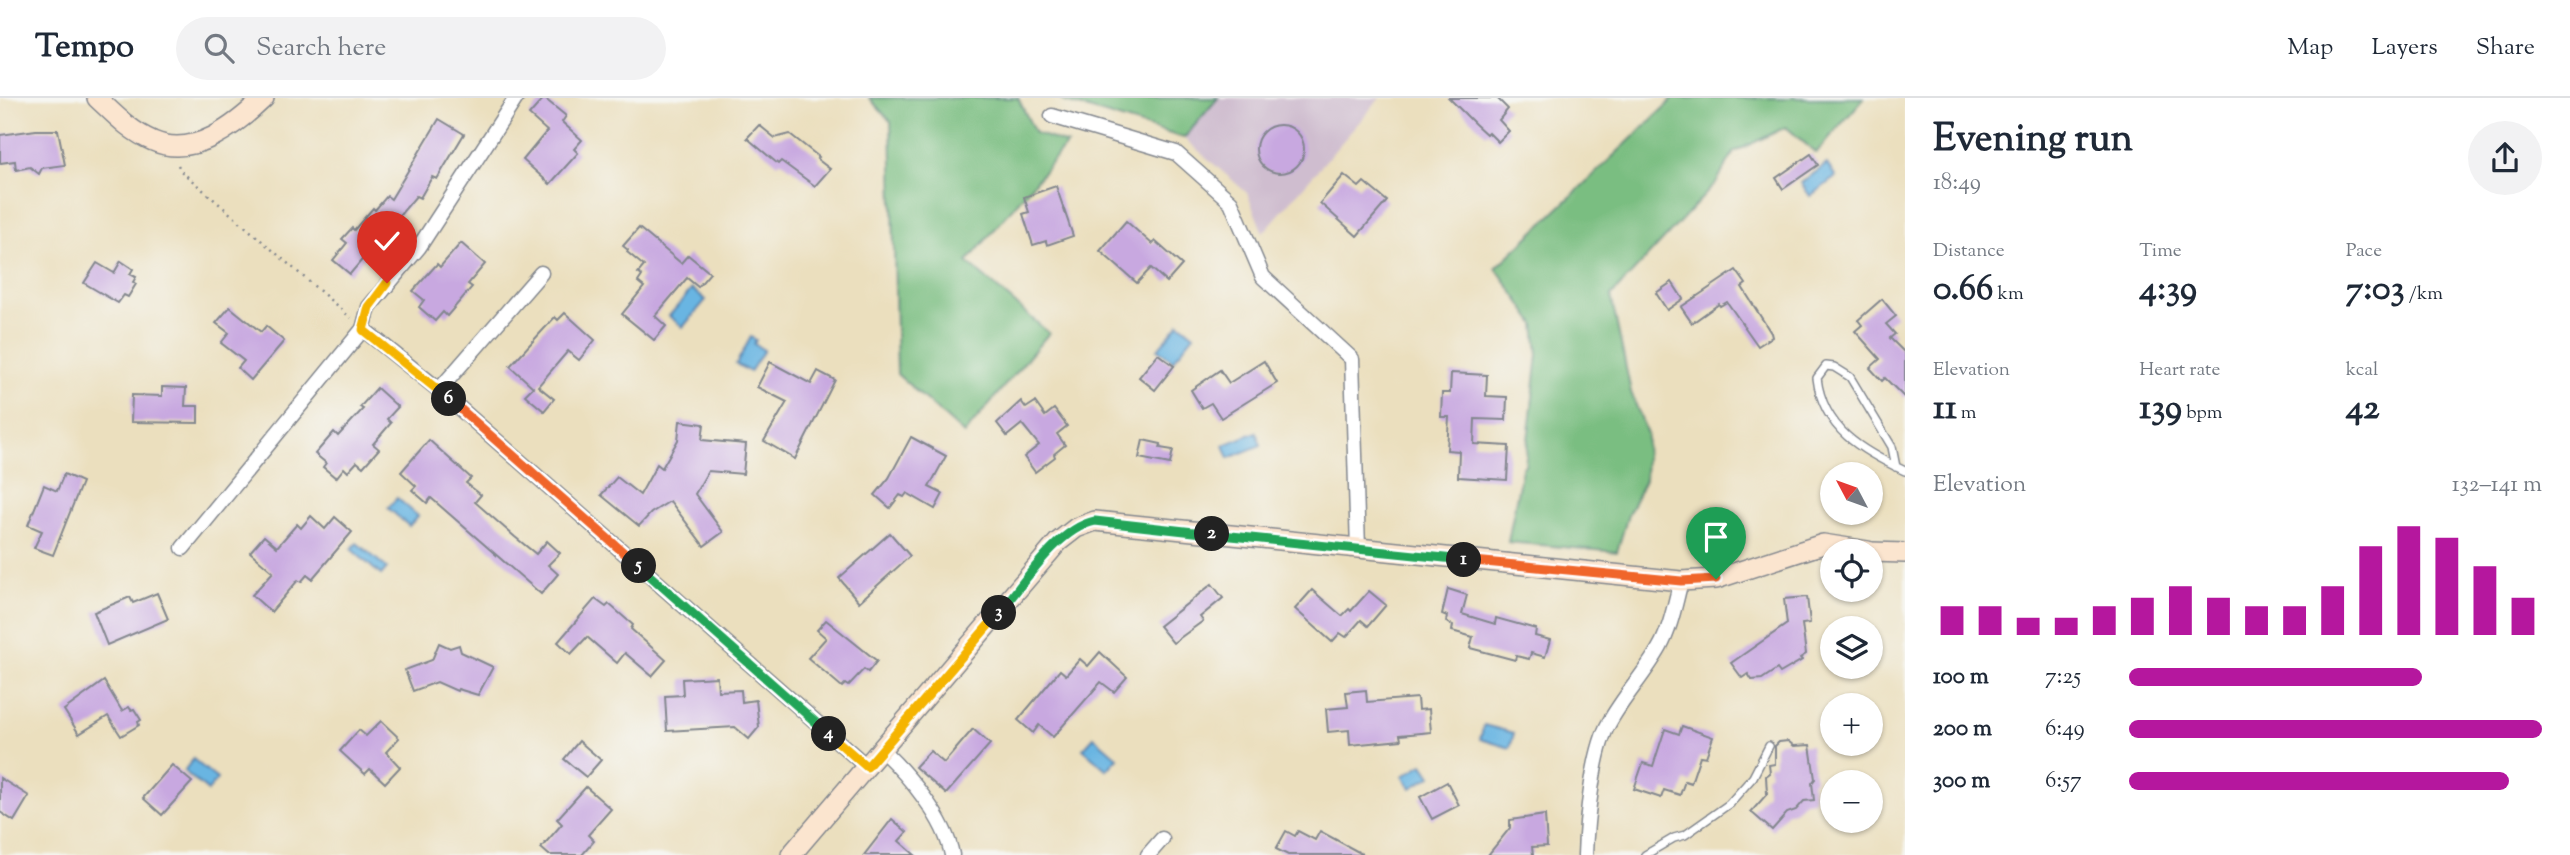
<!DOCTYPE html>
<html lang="en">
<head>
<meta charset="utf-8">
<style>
  body { margin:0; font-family:"Sorts Mill Goudy",serif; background:#f2f2f3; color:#1f2937; height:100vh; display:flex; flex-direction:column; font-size:26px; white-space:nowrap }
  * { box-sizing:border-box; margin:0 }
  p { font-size:23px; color:#747a83 }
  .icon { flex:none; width:38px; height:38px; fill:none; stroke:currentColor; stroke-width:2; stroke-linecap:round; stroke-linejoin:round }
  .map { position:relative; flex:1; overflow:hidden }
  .drawer { display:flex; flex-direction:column; background:#fff; width:665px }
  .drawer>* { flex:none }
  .needle { width:46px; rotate:311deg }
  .tools { position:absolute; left:1820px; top:364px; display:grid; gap:14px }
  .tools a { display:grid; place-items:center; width:63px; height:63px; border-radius:50%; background:#fff; box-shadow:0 2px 5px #0004; font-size:35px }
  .pin { position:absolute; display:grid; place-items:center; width:60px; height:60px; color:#fff; margin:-72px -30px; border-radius:50% 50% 50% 0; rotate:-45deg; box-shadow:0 0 7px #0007 }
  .pin .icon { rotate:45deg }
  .km { position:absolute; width:35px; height:35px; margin:-18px; border-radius:50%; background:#222; color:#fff; font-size:19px; line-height:35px; text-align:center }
  .round { display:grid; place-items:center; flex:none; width:74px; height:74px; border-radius:37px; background:#f2f2f3 }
  .summary { display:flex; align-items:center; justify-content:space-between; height:119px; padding:0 28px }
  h1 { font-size:38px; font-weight:800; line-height:52px }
  .stats { display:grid; grid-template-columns:repeat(3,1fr); gap:10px; height:119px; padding:7px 28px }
  .stats div { display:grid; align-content:center }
  .stats b { font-size:35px; font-weight:800 }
  .stats small { font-size:19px; font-weight:400 }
  .stats p { font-size:19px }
  .chart { height:196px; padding:14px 28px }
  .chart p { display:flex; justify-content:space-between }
  .chart svg { width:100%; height:126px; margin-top:7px; stroke:#b5179e; stroke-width:6 }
  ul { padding:0 28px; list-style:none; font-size:23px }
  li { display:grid; grid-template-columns:112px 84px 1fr; align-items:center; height:52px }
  li i { height:18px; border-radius:9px; background:#b5179e }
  header { display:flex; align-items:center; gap:42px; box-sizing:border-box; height:98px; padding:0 35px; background:#fff; border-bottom:2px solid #e0e1e3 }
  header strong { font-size:33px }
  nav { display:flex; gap:38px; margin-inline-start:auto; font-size:24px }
  .search { width:490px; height:63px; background:#f2f2f3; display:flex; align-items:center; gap:18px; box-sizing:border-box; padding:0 24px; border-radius:38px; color:#747a83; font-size:26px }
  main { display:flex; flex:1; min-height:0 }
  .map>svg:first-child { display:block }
</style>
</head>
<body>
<header>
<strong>Tempo</strong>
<div class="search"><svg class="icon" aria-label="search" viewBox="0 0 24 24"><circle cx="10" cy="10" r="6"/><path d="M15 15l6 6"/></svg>Search here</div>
<nav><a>Map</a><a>Layers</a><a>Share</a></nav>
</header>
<main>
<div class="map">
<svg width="1905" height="757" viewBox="0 0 1905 757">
  <rect width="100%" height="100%" fill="#f6f6f2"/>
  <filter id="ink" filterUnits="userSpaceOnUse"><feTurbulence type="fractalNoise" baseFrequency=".0143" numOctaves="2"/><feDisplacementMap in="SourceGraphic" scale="14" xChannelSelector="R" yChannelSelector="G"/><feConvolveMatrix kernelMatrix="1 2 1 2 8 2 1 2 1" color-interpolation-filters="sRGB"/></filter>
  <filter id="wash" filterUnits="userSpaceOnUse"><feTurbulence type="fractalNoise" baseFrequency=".00686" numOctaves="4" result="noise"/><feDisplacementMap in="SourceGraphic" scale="28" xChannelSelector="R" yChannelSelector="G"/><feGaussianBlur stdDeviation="1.57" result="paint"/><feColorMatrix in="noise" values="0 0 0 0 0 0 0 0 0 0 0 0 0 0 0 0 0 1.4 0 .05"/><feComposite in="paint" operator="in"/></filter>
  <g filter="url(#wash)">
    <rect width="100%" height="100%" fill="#ebdfbe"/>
    <path fill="#cfbdcf" d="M1218,0H1380L1263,135L1247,95L1184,40Z"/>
    <g fill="#7abe81" stroke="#4a7670" stroke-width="2">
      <path d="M869,0H1018L1035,35L1067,46L967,164L1049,235L964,336L897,276L891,24Z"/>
      <path d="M1060,0H1218L1184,40L1062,3Z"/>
      <path d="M1674,0H1864L1816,55L1786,29L1734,54L1716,85L1611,198L1631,294L1647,336L1645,382L1628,417L1617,454L1508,444L1522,370L1525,367L1538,257L1535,226L1496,170Z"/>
    </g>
    <g fill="#69b5e2" stroke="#4272a0" stroke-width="2">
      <path d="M1827,66L1836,79L1810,98L1801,85Z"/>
      <path d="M692,191L706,202L683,229L669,218Z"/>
      <path d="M1179,225L1194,237L1173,263L1158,251Z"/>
      <path d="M751,239L756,242L754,246L764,252L750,274L736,266Z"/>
      <path d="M1256,334L1261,347L1229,360L1224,347Z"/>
      <path d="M397,400L418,418L409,428L388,410Z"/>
      <path d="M357,445L387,470L381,477L351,451Z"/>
      <path d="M1484,627L1514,635L1510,650L1480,641Z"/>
      <path d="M1094,639L1118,660L1107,672L1083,651Z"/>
      <path d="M193,661L217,681L208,693L184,673Z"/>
      <path d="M1423,666L1431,678L1411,690L1403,678Z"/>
    </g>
    <g id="blocks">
      <g fill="#c8a8e0">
        <path d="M544,0L566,18L562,24L582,42L574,51L578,55L550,86L523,62L547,33L529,17Z"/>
        <path d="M1449,0H1497L1508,11L1499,22L1509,33L1498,44L1488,34L1486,36L1475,26Z"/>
        <path d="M439,21L464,36L437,81L432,79L420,100L416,98L350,176L333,162L347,145L342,141L352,130L354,132L373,110L375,112L387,98L391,101Z"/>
        <circle cx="1280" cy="51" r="24"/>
        <path d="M759,27L775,40L790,36L819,59L817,61L830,71L815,88L781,63L778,66L747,40Z"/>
        <path d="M36,32H58L65,67L42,70L39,76L30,69L16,72L15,63L0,65V37Z"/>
        <path d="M1811,56L1818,67L1783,91L1776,80Z"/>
        <path d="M1344,77L1359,89L1364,84L1387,103L1357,138L1320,105Z"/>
        <path d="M1056,88L1073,138L1047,147L1046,143L1033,147L1023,116L1029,114L1024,99Z"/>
        <path d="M1126,123L1152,146L1155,143L1182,167L1167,184L1151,170L1137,185L1100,153Z"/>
        <path d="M639,130L681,165L688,157L710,175L698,189L687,180L655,218L666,228L654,242L622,216L644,189L638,184L642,178L638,175L644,168L627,154L628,152L623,148Z"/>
        <path d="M461,145L485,166L468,186L472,189L447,218L443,214L435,223L419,209L424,202L413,193L437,166L440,169Z"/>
        <path d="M121,163L133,171L130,176L136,179L133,184L136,186L128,199L124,197L118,205L84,185L97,165L114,175Z"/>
        <path d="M1736,172L1746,186L1742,189L1771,235L1772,239L1758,248L1727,204L1720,208L1719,206L1692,225L1681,209Z"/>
        <path d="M1672,184L1683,201L1667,212L1656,195Z"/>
        <path d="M1882,201L1896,218L1886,226L1895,236L1890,240L1905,255V300L1885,280L1882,283L1870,270L1880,261L1855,233L1862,227L1858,222Z"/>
        <path d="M230,209L261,234L266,228L284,243L251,282L238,270L244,263L221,245L229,235L216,225Z"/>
        <path d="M565,215L595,242L579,262L568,253L538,288L554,301L544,313L525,297L533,289L510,268L555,219L558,222Z"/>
        <path d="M1158,256L1174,268L1155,292L1139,279Z"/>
        <path d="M1264,263L1277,285L1221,320L1211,305L1202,310L1191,292L1220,272L1229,285Z"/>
        <path d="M770,264L811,286L818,273L835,282L795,361L764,343L787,304L757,289Z"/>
        <path d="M1451,275L1487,277L1486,298L1507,299L1506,322L1475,321L1474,346L1509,348L1507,382L1458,379L1459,353L1447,352L1449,319H1441L1442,295H1450Z"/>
        <path d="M162,289L186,290L185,308H198V325L131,324L132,297L162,298Z"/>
        <path d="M377,290L398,309L387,321L391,325L373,346L379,351L363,369L357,364L348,374L344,370L336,380L323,369L326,365L315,356L334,334L338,338L363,311L360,309Z"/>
        <path d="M1021,303L1026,310L1035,304L1045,318L1054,311L1067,328L1057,336L1065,347L1054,356L1055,359L1035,374L1024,359L1039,347L1022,326L1007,338L997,325Z"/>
        <path d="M680,323L704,326L702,342L746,346L743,376L708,373L695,396L723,434L704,448L670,403L651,415L639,428L601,397L617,379L640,397L657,366L662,370L678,342Z"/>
        <path d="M911,339L946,358L929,389L943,396L935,411L907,395L904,399L900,397L890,410L875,397L889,380Z"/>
        <path d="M429,342L471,380L466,385L481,397L475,404L515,439L536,456L547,443L560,455L548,467L558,476L541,496L431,400L427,405L412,392L416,388L401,374Z"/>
        <path d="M1143,342L1161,346L1160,350L1173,352L1170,366L1139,360Z"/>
        <path d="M64,376L82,384L53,457L34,450L42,433L28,427L44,387L57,393Z"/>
        <path d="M311,418L325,431L335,419L352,434L312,481L307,477L301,484L298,482L271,514L252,497L273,474L250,454L264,438L277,449L297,426L301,430Z"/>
        <path d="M890,435L910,458L859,504L839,480Z"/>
        <path d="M1212,486L1223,500L1200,519L1203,523L1173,545L1159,528Z"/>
        <path d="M1448,491L1467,497L1462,516L1495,526L1496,520L1536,531L1535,538L1550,542L1545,559L1531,555L1529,561L1516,558L1515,562L1470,550L1473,539L1452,533L1453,527L1446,524L1447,518L1442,516Z"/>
        <path d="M1312,492L1342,518L1349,511L1351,513L1369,493L1386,507L1368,528L1361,522L1346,539L1340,535L1332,544L1295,511Z"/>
        <path d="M157,495L168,521L107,547L94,514L130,499L133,505Z"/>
        <path d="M1807,499L1810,525L1802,526L1806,556L1800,560L1802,562L1780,575L1777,571L1762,581L1752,582L1748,576L1742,580L1731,565L1787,526L1784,501Z"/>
        <path d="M595,501L606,509L609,506L633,527L631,531L666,562L652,578L625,555L617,565L587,539L571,556L558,544Z"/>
        <path d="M826,522L877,563L868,574L864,571L848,588L845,586L842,589L808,560L826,540L817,532Z"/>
        <path d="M439,545L450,550L459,547L461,554L493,569L478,597L458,591L457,593L437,584L413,593L405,572L432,562Z"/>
        <path d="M1100,554L1127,579L1114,594L1101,584L1053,639L1039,627L1033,635L1018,622L1060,572L1066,577L1080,561L1088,568Z"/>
        <path d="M717,579L718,593L741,592L742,604L756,602L759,629L749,641L735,629L667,633L665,598L683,597L682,581Z"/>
        <path d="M104,583L122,613L129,609L131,612L134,611L141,622L138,624L139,627L121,638L108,618L79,636L64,612Z"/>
        <path d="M1366,592L1367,604L1417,600L1418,612L1429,611L1431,634L1400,637L1401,642L1350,647L1349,632L1328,634L1326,611L1348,609L1346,594Z"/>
        <path d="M381,623L399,640L386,654L400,669L385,685L370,671L365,676L340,653L359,632L366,638Z"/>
        <path d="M1682,628L1713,639L1706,659L1700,658L1691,685L1685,683L1680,697L1664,692L1661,700L1634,691L1643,665L1653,668L1665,631L1679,636Z"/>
        <path d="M973,631L990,646L946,696L915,669L930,653L944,665Z"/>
        <path d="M579,643L601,662L586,679L564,661Z"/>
        <path d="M1788,643L1794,648L1810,647L1815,681L1812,685L1814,702L1804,703L1796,712L1787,715L1772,732L1751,714L1767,696L1766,678L1770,675L1769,667L1775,666V648L1779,644Z"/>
        <path d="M172,667L192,684L162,717L143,700Z"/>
        <path d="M0,680L29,698L14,723L0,714Z"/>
        <path d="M1447,684L1459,707L1432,721L1420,699Z"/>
        <path d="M586,689L611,711L588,737L594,743L582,757H549L541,750L562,726L557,721Z"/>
        <path d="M1545,717L1547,748L1532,749L1533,757H1488L1510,730V722Z"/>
        <path d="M892,721L907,734L899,743L915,757H864Z"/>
        <path d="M1286,733L1295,738L1298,733L1315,742L1320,733L1364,757H1288L1276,751Z"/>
      </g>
    </g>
  </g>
  <g filter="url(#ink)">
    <use href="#blocks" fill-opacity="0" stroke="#83878e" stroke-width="2"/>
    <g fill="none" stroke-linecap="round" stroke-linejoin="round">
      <g stroke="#83878e" stroke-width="10">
        <g id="lane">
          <path d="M1896,369L1892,349L1850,279L1834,269L1826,268L1817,280C1823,331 1862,353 1905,373"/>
          <path d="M1645,757L1674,740L1685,737L1729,706L1753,679L1769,648"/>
        </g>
      </g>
      <g stroke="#83878e" stroke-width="17">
        <g id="street">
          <path d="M1052,18L1176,55L1231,104L1263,179L1352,261L1358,451"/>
          <path d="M363,231L439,292L867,669"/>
          <path d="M439,292L541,175"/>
          <path d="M183,450L363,231L369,209L419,149L516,0"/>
          <path d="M882,652C909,678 945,720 952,757"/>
          <path d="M1148,757L1162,741"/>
          <path d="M1585,757C1586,725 1593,652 1609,625C1623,599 1645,576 1660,549C1671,529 1675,505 1681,483"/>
        </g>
      </g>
      <g stroke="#83878e" stroke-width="22">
        <g id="secondary">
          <path d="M97,0C114,16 131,34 153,43C194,61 236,27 264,0"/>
          <path d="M1871,454L1905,455"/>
          <path d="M791,757L1058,444L1076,430L1095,423L1681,483L1716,481L1823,446L1868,453"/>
        </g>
      </g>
      <path stroke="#83878e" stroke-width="2.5" stroke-dasharray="2 5" stroke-linecap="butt" d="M178,67L181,73L351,220"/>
      <use href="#lane" stroke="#fff" stroke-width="7"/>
      <use href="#street" stroke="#fff" stroke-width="14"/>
      <use href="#secondary" stroke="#fbe5cf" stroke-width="19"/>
    </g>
  </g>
  <g fill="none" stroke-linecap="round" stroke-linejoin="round" filter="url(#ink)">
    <g stroke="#fff" stroke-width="14">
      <path id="split-1" d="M1464,462L1681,483L1716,481"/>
    </g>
    <g stroke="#fff" stroke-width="14">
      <path id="split-2" d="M1212,436L1464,462"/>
    </g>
    <g stroke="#fff" stroke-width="14">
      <path id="split-3" d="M999,515C1024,485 1057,431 1095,423L1212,436"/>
    </g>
    <g stroke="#fff" stroke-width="14">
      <path id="split-4" d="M829,636L867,669L999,515"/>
    </g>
    <g stroke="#fff" stroke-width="14">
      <path id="split-5" d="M639,468L829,636"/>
    </g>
    <g stroke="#fff" stroke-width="14">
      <path id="split-6" d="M449,301L639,468"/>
    </g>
    <g stroke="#fff" stroke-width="14">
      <path id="split-7" d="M387,185L369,209L363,232L449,301"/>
    </g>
    <use href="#split-1" stroke="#f0652b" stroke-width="9"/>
    <use href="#split-2" stroke="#22a559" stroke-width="9"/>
    <use href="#split-3" stroke="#22a559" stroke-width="9"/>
    <use href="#split-4" stroke="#f5b400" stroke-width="9"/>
    <use href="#split-5" stroke="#22a559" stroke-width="9"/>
    <use href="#split-6" stroke="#f0652b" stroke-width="9"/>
    <use href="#split-7" stroke="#f5b400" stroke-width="9"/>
  </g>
</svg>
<div class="tools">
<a><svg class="needle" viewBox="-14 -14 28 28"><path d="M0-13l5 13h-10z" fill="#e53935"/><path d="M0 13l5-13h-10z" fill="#747a83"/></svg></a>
<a><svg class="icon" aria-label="locate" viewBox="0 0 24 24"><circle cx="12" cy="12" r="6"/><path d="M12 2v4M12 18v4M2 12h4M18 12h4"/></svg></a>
<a><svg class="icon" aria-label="layers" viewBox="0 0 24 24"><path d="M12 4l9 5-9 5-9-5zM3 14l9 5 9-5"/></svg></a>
<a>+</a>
<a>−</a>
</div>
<div class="pin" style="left:1716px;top:481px;background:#1e9e55"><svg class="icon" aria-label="arrive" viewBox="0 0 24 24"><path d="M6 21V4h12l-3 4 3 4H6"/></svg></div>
<div class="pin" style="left:387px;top:185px;background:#d93025"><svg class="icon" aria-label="check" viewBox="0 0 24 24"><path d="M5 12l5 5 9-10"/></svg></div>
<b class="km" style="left:1464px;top:462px">1</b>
<b class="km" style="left:1212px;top:436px">2</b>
<b class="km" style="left:999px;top:515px">3</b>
<b class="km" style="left:829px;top:636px">4</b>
<b class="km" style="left:639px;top:468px">5</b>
<b class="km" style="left:449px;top:301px">6</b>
</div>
<section class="drawer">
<div class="summary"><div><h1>Evening run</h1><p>18:49</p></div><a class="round"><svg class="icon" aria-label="share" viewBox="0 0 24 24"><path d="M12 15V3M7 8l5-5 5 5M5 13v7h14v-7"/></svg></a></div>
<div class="stats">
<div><p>Distance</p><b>0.66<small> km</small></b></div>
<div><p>Time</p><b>4:39</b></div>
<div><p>Pace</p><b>7:03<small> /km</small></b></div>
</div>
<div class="stats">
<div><p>Elevation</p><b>11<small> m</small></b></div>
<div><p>Heart rate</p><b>139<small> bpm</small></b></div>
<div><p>kcal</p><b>42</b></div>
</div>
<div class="chart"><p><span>Elevation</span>132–141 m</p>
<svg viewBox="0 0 160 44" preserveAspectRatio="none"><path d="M5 44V34M15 44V34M25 44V38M35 44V38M45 44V34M55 44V31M65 44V27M75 44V31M85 44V34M95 44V34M105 44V27M115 44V13M125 44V6M135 44V10M145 44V20M155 44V31"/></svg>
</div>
<ul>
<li><b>100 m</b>7:25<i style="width:71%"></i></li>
<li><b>200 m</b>6:49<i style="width:100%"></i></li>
<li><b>300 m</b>6:57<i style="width:92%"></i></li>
</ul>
</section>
</main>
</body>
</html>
